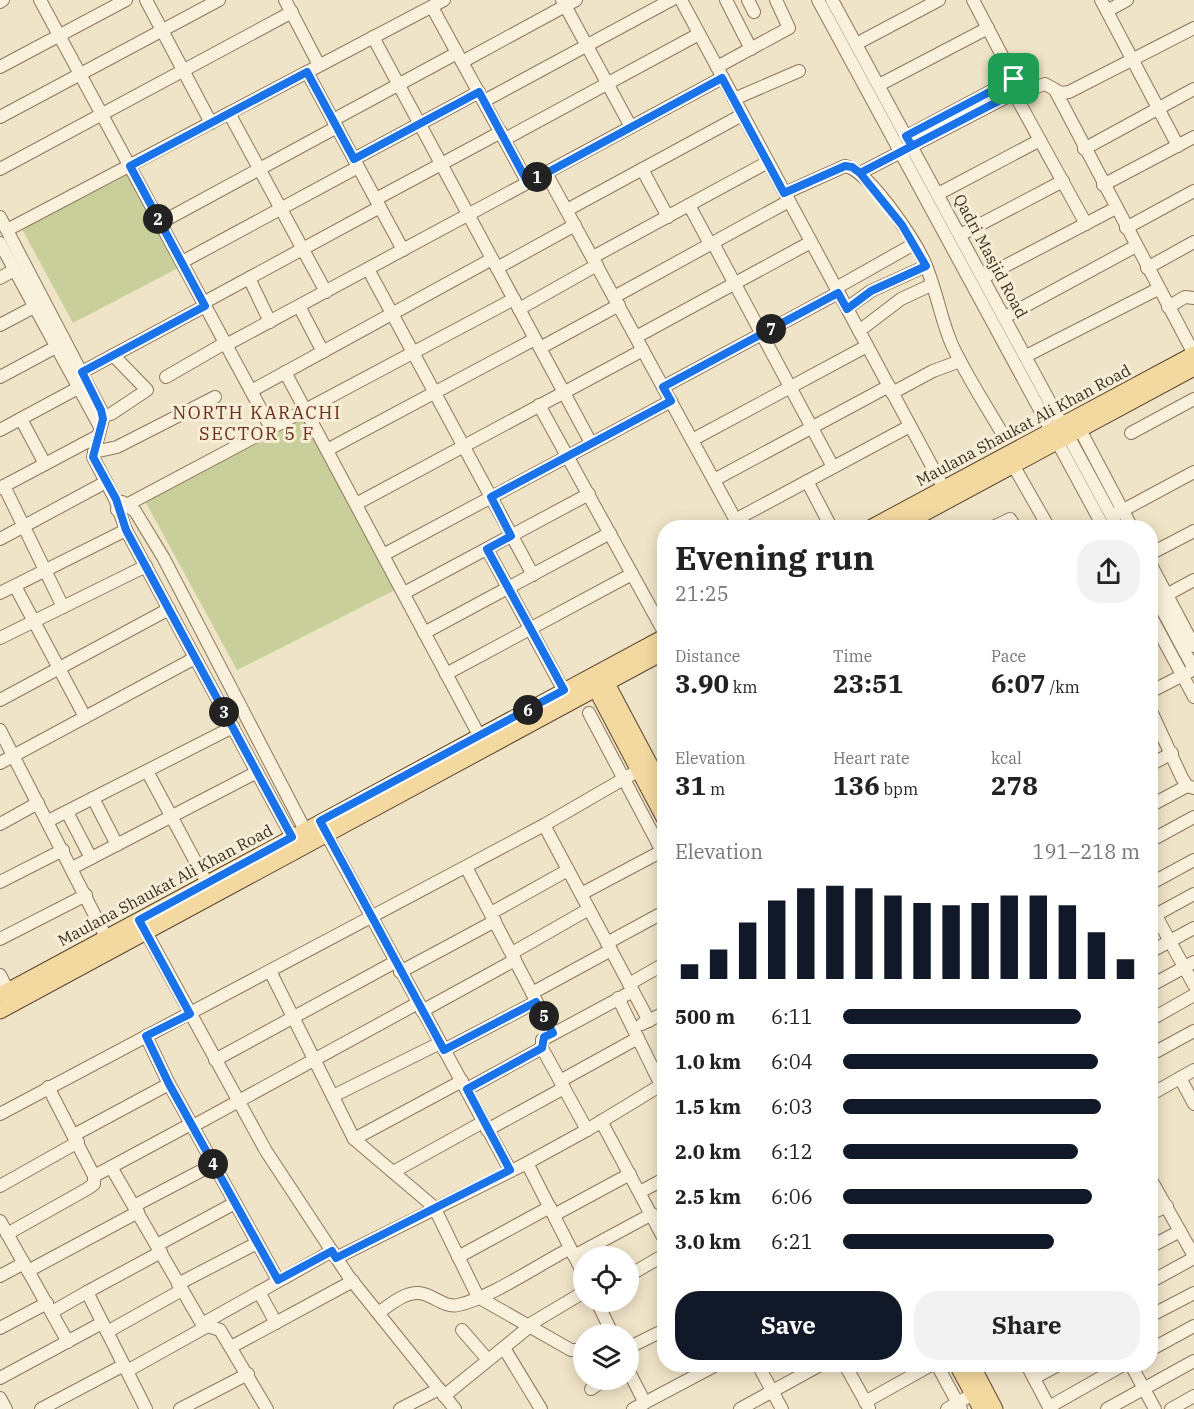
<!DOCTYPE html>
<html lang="en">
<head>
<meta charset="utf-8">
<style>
  body { margin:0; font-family:"IBM Plex Serif",serif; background:#f2f2f2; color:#222; height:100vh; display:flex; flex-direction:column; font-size:22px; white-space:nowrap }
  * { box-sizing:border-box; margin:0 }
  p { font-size:20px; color:#767676 }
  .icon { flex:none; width:33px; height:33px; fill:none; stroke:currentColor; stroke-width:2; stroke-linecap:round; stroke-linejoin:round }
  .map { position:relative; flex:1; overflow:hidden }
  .details { position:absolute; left:657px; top:520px; width:501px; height:852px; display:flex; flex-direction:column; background:#fff; border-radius:24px; box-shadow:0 3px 15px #0003 }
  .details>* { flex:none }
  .fabs { position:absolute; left:573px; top:1246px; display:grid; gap:12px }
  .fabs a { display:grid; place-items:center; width:66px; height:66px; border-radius:50%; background:#fff; box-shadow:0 3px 15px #0003; font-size:30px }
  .pin { position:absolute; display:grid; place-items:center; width:51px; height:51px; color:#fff; margin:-26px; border-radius:12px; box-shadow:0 3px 9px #0006 }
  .km { position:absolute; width:30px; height:30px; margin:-15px; border-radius:50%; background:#222; color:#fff; font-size:16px; line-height:30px; text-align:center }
  .round { display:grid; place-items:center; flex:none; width:63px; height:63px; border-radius:24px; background:#f2f2f2 }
  .headline { display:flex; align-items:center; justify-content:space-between; height:102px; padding:0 18px }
  h1 { font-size:33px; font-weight:700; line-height:45px }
  .metrics { display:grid; grid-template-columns:repeat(3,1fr); gap:9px; height:102px; padding:6px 18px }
  .metrics div { display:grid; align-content:center }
  .metrics b { font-size:26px; font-weight:700 }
  .metrics small { font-size:16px; font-weight:400 }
  .metrics p { font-size:16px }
  .chart { height:168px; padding:12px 18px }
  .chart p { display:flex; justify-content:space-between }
  .chart svg { width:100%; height:108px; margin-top:6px; stroke:#111827; stroke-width:6 }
  .cta { display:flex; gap:12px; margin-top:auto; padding:12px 18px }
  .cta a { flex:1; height:69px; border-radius:24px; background:#111827; color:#fff; font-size:24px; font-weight:700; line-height:69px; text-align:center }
  .cta a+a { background:#f2f2f2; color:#222 }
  ul { padding:0 18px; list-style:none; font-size:20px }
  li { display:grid; grid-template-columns:96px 72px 1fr; align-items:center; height:45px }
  li i { height:15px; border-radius:8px; background:#111827 }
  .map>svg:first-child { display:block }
</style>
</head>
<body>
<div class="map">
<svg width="1194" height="1409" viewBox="0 0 1194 1409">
  <rect width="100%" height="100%" fill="#f0e4c8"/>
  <g fill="#c9cf9b">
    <path d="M128,174L178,268L73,323L22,229Z"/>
    <path d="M304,417L397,589L237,670L145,501Z"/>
  </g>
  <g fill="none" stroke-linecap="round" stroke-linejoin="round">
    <g stroke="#8d765c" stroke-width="14">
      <g id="minor">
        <path d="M40,0L271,428"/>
        <path d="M146,0L211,123"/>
        <path d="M285,0L319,65"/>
        <path d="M562,0L631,127"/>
        <path d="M681,0L948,496"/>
        <path d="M726,0L751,49"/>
        <path d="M748,0L754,12"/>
        <path d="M818,0L1104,528"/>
        <path d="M832,0L1118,528"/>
        <path d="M973,0L1020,90H1028L1045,84L1061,93L1069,92L1194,28"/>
        <path d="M1101,0L1178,146"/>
        <path d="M0,2L3,0"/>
        <path d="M432,7L528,183"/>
        <path d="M1107,11L1127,0"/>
        <path d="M373,37L591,443"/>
        <path d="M856,44L939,0"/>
        <path d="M462,62L576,0"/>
        <path d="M0,67L126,0"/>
        <path d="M717,67L789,28L776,0"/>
        <path d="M307,72L403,250"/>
        <path d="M879,85L988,28"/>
        <path d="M1055,90L1194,354"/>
        <path d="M1014,93L1086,224"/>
        <path d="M734,99L799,71"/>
        <path d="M484,101L671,0"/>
        <path d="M229,113L326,292"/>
        <path d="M0,117L219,0"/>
        <path d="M333,120L457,53"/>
        <path d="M907,136L1014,79"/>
        <path d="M505,139L699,34"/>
        <path d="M1084,149L1194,89"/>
        <path d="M354,159L479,92"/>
        <path d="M0,169L292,12"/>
        <path d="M642,169L668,217"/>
        <path d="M546,173L740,528"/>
        <path d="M860,173L1020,90"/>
        <path d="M1103,185L1194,137"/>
        <path d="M785,193L845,166C867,169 913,237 923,259C936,286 940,318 952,345C966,375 985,404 1002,433"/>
        <path d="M938,194L1040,140"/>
        <path d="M376,199L501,132"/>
        <path d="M689,205L710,244"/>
        <path d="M567,210L742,115"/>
        <path d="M0,217L101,410L103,419L93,457L115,499L126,530L292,837"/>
        <path d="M160,223L337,127"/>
        <path d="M1126,228L1194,191"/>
        <path d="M7,230L444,0"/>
        <path d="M960,235L1063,181"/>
        <path d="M0,243L100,427"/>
        <path d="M713,243L833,467"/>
        <path d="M593,257L768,162"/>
        <path d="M182,262L358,167"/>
        <path d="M497,268L575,225"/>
        <path d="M1147,268L1194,242"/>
        <path d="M368,269L533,575"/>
        <path d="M984,277L1116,208"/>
        <path d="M0,278L14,270"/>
        <path d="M249,278L270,322"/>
        <path d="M836,288L914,244"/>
        <path d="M614,297L789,201"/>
        <path d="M203,303L380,207"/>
        <path d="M299,306L323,352"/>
        <path d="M1168,307L1185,297L1194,298"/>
        <path d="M847,308L871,291L926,266"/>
        <path d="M519,309L597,265"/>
        <path d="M1005,317L1136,246"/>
        <path d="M0,325L34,307"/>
        <path d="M859,331L901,299L931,285"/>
        <path d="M636,337L811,242"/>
        <path d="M226,345L722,78"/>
        <path d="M540,348L619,305"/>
        <path d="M1026,356L1158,289"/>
        <path d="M82,372L205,306"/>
        <path d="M285,372L480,737"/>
        <path d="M0,377L56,347"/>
        <path d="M166,377L225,343"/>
        <path d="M663,387L838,293"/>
        <path d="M251,391L492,259"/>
        <path d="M892,393L933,371L960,361"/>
        <path d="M539,405L664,632"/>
        <path d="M102,416L111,414L147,390L113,355"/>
        <path d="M21,419L45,464"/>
        <path d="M1076,422L1132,528"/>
        <path d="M0,430L78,388"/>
        <path d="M1131,433L1194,399"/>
        <path d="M692,440L867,346"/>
        <path d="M327,450L535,339"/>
        <path d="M94,452L117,447L215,397"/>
        <path d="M1013,465L1049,528"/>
        <path d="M714,480L889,386"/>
        <path d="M807,481L830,525"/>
        <path d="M4,486L63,607"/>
        <path d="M0,488L98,436"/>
        <path d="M122,502L135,511L163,557L305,830"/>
        <path d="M356,504L643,350"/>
        <path d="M117,510L514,299"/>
        <path d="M1116,514L1194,472"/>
        <path d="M735,520L910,426"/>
        <path d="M991,528L1010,519L1016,528"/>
        <path d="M0,539L106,482"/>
        <path d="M487,549L564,691"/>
        <path d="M1150,554L1194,531"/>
        <path d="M383,555L671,401"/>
        <path d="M1150,563L1194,646"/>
        <path d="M15,586L85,717"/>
        <path d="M1150,587L1194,669"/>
        <path d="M0,593L126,530"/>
        <path d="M404,593L589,494"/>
        <path d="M1161,598L1194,580"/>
        <path d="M1150,615L1194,697"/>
        <path d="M424,633L610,533"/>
        <path d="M0,638L146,566"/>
        <path d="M446,674L632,574"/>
        <path d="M1150,692L1189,672"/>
        <path d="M0,700L169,609"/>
        <path d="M1150,709L1182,778L1187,786L1194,788"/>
        <path d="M589,713L664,855"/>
        <path d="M0,730L106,937"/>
        <path d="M0,763L195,658"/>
        <path d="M1150,765L1172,753"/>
        <path d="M147,771L207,883"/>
        <path d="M93,798L117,845"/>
        <path d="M1150,806L1187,786"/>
        <path d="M67,812L91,858"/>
        <path d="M48,821L233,727"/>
        <path d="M0,824L38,803"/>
        <path d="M544,825L649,1021"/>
        <path d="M323,828L510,1170"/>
        <path d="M1150,841L1194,817"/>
        <path d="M466,867L553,1033"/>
        <path d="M72,868L257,772"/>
        <path d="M0,882L63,850"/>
        <path d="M1150,884L1194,860"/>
        <path d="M581,894L664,850"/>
        <path d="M1150,905L1194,985"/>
        <path d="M491,913L568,870"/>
        <path d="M1150,918L1194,894"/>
        <path d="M142,925L266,1151L349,1277L455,1409"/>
        <path d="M0,939L86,895"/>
        <path d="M607,943L664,912"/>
        <path d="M1150,952L1194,928"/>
        <path d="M512,953L589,909"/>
        <path d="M270,971L354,1139L434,1207L478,1297L571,1350H584"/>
        <path d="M400,972L495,921"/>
        <path d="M0,975L8,991"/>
        <path d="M629,984L664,964"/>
        <path d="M1150,986L1194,962"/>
        <path d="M532,993L611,950"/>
        <path d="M618,998L664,1091"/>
        <path d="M422,1011L515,960"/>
        <path d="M1150,1020L1194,995"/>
        <path d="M642,1024L664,1013"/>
        <path d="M146,1036L169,1084L278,1280"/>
        <path d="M444,1050L536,1002"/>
        <path d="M1150,1055L1194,1031"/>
        <path d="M215,1060L395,962"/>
        <path d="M654,1071L664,1065"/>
        <path d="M1180,1078L1194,1104"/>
        <path d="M560,1081L638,1038"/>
        <path d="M48,1087L94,1176L111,1167L202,1324L220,1330L267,1409"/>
        <path d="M467,1089L542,1048"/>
        <path d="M1150,1095L1194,1070"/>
        <path d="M333,1096L440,1043"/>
        <path d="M0,1114L544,825L639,770"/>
        <path d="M601,1121L664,1239"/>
        <path d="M193,1126L418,1003"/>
        <path d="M487,1130L564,1088"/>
        <path d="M587,1130L542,1048V1040L633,991"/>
        <path d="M74,1135L169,1084"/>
        <path d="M354,1139L462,1081"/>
        <path d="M527,1163L584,1275"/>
        <path d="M111,1167L191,1124"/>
        <path d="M393,1172L483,1122"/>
        <path d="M1150,1178L1194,1256"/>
        <path d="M0,1186L78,1142"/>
        <path d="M640,1192L664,1179"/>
        <path d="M134,1206L214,1164"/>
        <path d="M1150,1214L1167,1206"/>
        <path d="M554,1215L630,1174"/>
        <path d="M0,1221L68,1342"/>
        <path d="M7,1234L87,1189L94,1184V1176"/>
        <path d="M157,1245L235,1203"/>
        <path d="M1150,1247L1180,1231"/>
        <path d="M574,1256L652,1214"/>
        <path d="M458,1257L550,1207"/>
        <path d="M336,1258L527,1163L587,1130L661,1085"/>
        <path d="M28,1271L138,1212"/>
        <path d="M0,1276L24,1263"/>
        <path d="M628,1276L664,1255"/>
        <path d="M1150,1282L1194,1258"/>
        <path d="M178,1284L257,1243"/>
        <path d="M87,1292L161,1252"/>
        <path d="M259,1292L276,1323"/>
        <path d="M597,1302L613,1335"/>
        <path d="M52,1312L87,1292L146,1409"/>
        <path d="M378,1313C390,1305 404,1292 419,1293C433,1294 443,1308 458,1305C488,1299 540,1264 569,1249"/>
        <path d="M1150,1316L1194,1293"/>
        <path d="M202,1324L332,1251"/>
        <path d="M527,1326L584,1292"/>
        <path d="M0,1328L47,1303"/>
        <path d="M462,1330L488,1360"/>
        <path d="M107,1332L182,1290"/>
        <path d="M231,1347L353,1281"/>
        <path d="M504,1348L541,1409"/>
        <path d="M628,1348L664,1330"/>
        <path d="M1150,1350L1194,1326"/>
        <path d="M758,1365L782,1409"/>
        <path d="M845,1365L869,1408"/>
        <path d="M937,1365L961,1409"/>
        <path d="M1027,1365L1050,1409"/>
        <path d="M1131,1365L1155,1409"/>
        <path d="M628,1370L645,1403"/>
        <path d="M127,1371L206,1327"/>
        <path d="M0,1378L102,1323"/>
        <path d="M1034,1378L1058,1365"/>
        <path d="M591,1389L604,1380"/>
        <path d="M444,1396L529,1327"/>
        <path d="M0,1398L6,1409"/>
        <path d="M865,1402L931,1365"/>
        <path d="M1049,1407L1123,1365"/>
        <path d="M41,1409L124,1365"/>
        <path d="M180,1409L248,1374"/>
        <path d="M400,1409L439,1389"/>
        <path d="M633,1409L716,1365"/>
        <path d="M740,1409L820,1365"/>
        <path d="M947,1409L973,1394"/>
        <path d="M1107,1409L1194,1361"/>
        <path d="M1171,1409L1194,1396"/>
      </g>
    </g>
    <g stroke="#5b4430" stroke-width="17">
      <g id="major">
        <path d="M870,528L1194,354"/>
        <path d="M897,528L1194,368"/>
        <path d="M603,676L664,791"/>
        <path d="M591,680L664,818"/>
        <path d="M0,995L664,637"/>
        <path d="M0,1011L664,652"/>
        <path d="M957,1365L981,1409"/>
        <path d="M972,1365L995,1409"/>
      </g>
    </g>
    <use href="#minor" stroke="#faf1dc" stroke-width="12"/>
    <use href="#major" stroke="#f3d9a0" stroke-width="15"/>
  </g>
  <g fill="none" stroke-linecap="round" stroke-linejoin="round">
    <g stroke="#fff" stroke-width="12">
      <path id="route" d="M1014,79L906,136L912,146L860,173L852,167L845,166L784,193L722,78L528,183L479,92L354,159L307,72L130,166L205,306L82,372L101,410L103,419L93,457L116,499L126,530L292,837L139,920L190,1014L146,1036L169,1084L278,1280L332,1251L336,1258L510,1170L467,1089L542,1048L544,1037L553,1033L536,1002L444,1050L320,821L564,690L487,549L511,536L491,497L671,401L663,387L838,293L847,309L871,291L926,266L902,225L860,173L1014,93L1020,90L1014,79"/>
    </g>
    <use href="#route" stroke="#1a73e8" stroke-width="8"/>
  </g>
  <g text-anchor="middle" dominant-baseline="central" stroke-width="6" stroke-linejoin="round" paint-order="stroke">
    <g font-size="16" fill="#3d2e20" stroke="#f7eed8">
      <text transform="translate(991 256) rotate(62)">Qadri Masjid Road</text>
      <text transform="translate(1023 425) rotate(-28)">Maulana Shaukat Ali Khan Road</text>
      <text transform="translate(165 885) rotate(-28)">Maulana Shaukat Ali Khan Road</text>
    </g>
    <g font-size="18" letter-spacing="1.5" fill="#6b2e1e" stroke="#f7eed8">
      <text x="257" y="412">NORTH KARACHI<tspan x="257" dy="21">SECTOR 5 F</tspan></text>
    </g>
  </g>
</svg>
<div class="fabs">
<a><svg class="icon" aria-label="locate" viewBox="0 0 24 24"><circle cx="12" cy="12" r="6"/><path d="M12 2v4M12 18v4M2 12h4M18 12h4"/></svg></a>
<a><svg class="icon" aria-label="layers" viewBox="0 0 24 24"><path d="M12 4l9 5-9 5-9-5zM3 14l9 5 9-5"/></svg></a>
</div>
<div class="pin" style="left:1014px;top:79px;background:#1e9e55"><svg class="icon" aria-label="arrive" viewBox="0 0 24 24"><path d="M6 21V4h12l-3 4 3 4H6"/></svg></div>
<b class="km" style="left:537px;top:177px">1</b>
<b class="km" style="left:158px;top:219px">2</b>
<b class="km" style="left:224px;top:712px">3</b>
<b class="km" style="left:213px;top:1164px">4</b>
<b class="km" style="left:544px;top:1016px">5</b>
<b class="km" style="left:528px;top:710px">6</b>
<b class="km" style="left:771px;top:329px">7</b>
<section class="details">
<div class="headline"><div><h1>Evening run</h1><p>21:25</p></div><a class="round"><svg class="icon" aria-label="share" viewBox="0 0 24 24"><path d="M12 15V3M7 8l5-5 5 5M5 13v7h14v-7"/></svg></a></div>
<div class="metrics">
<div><p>Distance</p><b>3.90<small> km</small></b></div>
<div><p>Time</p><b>23:51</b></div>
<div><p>Pace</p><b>6:07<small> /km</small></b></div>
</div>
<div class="metrics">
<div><p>Elevation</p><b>31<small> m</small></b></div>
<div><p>Heart rate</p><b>136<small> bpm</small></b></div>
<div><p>kcal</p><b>278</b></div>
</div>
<div class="chart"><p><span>Elevation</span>191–218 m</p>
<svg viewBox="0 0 160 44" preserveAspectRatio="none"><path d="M5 44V38M15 44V32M25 44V21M35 44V12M45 44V7M55 44V6M65 44V7M75 44V10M85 44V13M95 44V14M105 44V13M115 44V10M125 44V10M135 44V14M145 44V25M155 44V36"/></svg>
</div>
<ul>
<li><b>500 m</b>6:11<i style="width:80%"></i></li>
<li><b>1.0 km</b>6:04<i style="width:86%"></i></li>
<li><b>1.5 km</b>6:03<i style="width:87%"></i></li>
<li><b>2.0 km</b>6:12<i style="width:79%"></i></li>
<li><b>2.5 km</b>6:06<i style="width:84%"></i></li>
<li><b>3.0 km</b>6:21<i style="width:71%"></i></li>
</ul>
<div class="cta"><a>Save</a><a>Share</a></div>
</section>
</div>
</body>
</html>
